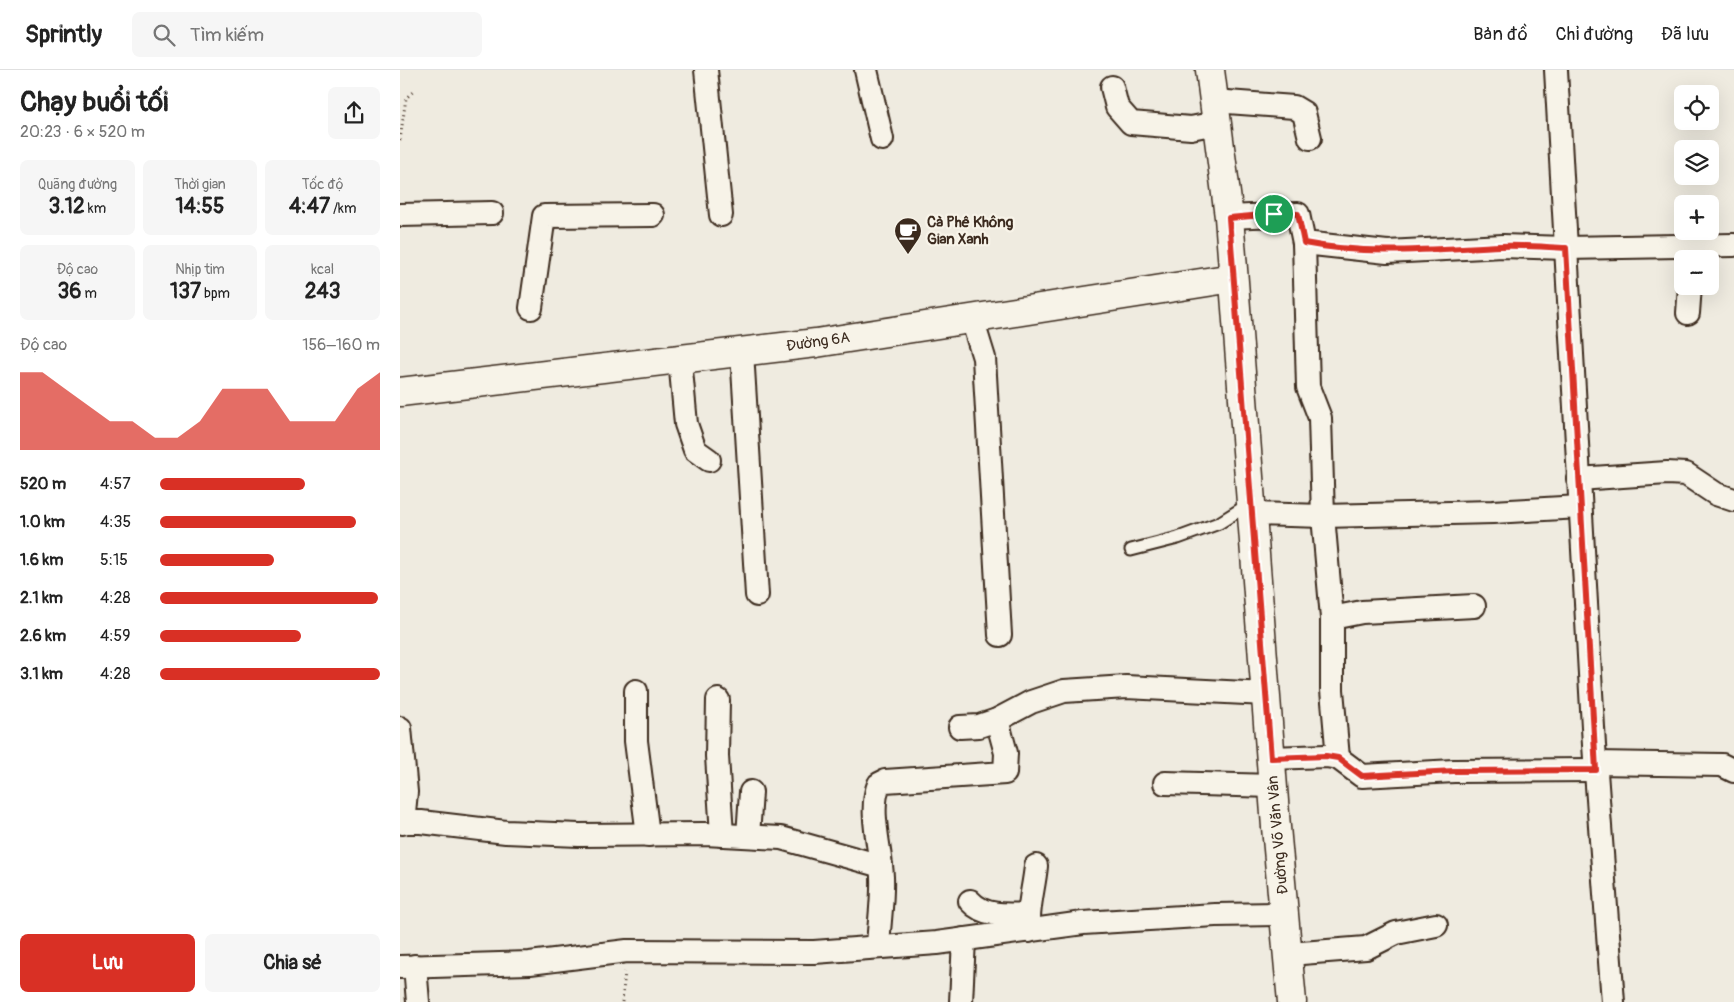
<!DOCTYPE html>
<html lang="vi">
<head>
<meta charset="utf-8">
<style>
  body { margin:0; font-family:Pangolin,sans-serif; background:#f6f6f6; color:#222; height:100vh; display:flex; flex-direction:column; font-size:19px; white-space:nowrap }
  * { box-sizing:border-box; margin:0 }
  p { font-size:16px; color:#767676 }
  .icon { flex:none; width:28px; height:28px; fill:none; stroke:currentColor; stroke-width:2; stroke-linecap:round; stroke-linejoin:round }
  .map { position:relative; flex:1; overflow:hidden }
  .sheet { display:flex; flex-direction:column; background:#fff; width:400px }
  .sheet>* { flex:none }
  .tools { position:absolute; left:1274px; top:15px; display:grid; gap:10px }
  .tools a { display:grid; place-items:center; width:45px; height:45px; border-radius:8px; background:#fff; box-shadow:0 5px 20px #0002; font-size:25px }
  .pin { position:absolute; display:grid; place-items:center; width:42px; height:42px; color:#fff; margin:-21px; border:2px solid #fff; border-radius:50%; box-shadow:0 1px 5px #0007 }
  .round { display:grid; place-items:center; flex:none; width:52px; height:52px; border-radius:8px; background:#f6f6f6 }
  .head { display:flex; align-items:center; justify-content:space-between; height:85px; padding:0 20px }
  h1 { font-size:28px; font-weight:700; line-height:38px }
  .stats { display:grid; grid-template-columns:repeat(3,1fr); gap:8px; height:85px; padding:5px 20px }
  .stats div { display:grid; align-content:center; border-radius:8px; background:#f6f6f6; text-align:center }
  .stats b { font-size:21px; font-weight:700 }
  .stats small { font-size:14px; font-weight:400 }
  .stats p { font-size:14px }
  .chart { height:140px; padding:10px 20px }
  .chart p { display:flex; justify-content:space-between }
  .chart svg { width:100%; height:90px; margin-top:5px; fill:#d93025; opacity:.7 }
  .cta { display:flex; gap:10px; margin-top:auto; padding:10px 20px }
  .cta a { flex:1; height:58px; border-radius:8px; background:#d93025; color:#fff; font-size:20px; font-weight:700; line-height:58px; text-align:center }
  .cta a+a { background:#f6f6f6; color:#222 }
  ul { padding:0 20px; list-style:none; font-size:16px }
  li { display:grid; grid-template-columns:80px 60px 1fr; align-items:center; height:38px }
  li i { height:12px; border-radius:6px; background:#d93025 }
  header { display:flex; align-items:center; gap:30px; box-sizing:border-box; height:70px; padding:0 25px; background:#fff; border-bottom:1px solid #e0e0e0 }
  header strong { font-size:24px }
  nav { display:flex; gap:28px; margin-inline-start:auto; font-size:18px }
  .search { width:350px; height:45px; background:#f6f6f6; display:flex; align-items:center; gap:12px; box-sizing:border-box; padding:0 18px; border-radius:8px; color:#767676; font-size:19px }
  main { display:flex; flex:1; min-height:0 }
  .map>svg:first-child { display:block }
</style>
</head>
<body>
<header>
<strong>Sprintly</strong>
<div class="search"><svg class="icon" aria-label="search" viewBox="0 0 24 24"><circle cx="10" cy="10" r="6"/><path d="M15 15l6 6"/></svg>Tìm kiếm</div>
<nav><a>Bản đồ</a><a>Chỉ đường</a><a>Đã lưu</a></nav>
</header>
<main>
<section class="sheet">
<div class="head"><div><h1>Chạy buổi tối</h1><p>20:23 · 6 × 520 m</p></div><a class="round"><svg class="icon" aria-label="share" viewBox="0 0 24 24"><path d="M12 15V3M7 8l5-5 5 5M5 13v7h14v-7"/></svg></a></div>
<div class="stats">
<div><p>Quãng đường</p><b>3.12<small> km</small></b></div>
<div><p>Thời gian</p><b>14:55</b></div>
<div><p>Tốc độ</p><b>4:47<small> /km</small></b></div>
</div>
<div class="stats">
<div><p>Độ cao</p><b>36<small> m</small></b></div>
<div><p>Nhịp tim</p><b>137<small> bpm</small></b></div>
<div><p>kcal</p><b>243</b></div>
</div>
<div class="chart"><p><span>Độ cao</span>156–160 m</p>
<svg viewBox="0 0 160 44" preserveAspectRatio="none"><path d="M0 44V6L10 6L20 14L30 22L40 30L50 30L60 38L70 38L80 30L90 14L100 14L110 14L120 30L130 30L140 30L150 14L160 6V44z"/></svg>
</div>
<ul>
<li><b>520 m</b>4:57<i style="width:66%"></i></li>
<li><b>1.0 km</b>4:35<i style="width:89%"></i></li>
<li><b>1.6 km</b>5:15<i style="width:52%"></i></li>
<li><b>2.1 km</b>4:28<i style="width:99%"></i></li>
<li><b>2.6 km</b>4:59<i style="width:64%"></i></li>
<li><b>3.1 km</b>4:28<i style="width:100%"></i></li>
</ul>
<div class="cta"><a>Lưu</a><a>Chia sẻ</a></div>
</section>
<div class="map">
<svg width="1334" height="932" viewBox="0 0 1334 932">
  <rect width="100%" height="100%" fill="#efebe0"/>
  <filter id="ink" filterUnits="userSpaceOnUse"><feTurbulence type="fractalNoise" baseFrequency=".02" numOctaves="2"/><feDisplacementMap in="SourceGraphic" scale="10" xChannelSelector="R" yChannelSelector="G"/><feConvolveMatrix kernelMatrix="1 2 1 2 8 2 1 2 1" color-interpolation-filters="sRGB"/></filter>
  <g filter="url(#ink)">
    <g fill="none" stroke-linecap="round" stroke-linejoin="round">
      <g stroke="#3b2a1e" stroke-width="15">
        <path id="lane" d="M731,480L778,468L819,453L849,434"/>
      </g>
      <g stroke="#3b2a1e" stroke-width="26">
        <g id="street">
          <path d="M306,0L321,145"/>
          <path d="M466,0L482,69"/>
          <path d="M1156,0L1194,675L1213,932"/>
          <path d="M712,17L717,37L731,53L791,58L816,53"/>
          <path d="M814,31L894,37L904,43L910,68"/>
          <path d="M0,145L92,143"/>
          <path d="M829,147L898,144L904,173L987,182L1103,176L1166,178L1334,175"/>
          <path d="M131,238L144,146L253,145"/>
          <path d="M1288,243L1290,216"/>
          <path d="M572,249L584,288L600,565"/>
          <path d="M342,282L357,525"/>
          <path d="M280,289L286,354L295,380L309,390"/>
          <path d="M1178,409L1267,403L1286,404L1316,424L1334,430"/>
          <path d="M852,444L923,446L920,348L908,317L904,173"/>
          <path d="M932,548L962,542L1074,536"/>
          <path d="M236,621V671L248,765"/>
          <path d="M318,630L317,686L322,765"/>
          <path d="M560,657L579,656L597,650L631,632L664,621L726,617L866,624"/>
          <path d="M0,658L6,722L3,753"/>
          <path d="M871,688L926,686L938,688L962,706L1054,701L1196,700"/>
          <path d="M938,688L932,620V548L923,446L1093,442L1180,437"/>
          <path d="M1195,693L1322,695L1334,701"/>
          <path d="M765,713L873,716"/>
          <path d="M0,752H21L106,762L179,765L305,764L381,768L481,796"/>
          <path d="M348,766L351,722"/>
          <path d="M570,831C584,847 608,845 627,844"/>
          <path d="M629,861C627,839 634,818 636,796"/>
          <path d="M478,877C479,854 483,830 482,807C481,779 468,741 479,714L485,711L605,703L606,683L597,650"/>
          <path d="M889,884L966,878L996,863L1036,855"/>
          <path d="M15,896L18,932"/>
          <path d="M0,897L130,893L227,881L414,882L537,873L683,853L815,845L885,844"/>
          <path d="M561,932L564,869"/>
        </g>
      </g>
      <g stroke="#3b2a1e" stroke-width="31">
        <g id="secondary">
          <path d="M810,0L829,147L876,757L892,932"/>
          <path d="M0,322L416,273L833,208"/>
        </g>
      </g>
      <g stroke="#3b2a1e" stroke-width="3" stroke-dasharray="1 4" stroke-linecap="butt">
        <path d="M0,70L6,28L15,20"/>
        <path d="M222,932L225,902"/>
      </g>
      <use href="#lane" stroke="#f7f3e8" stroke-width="11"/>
      <use href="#street" stroke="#f7f3e8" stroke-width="22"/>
      <use href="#secondary" stroke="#f7f3e8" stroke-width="28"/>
    </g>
  </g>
  <g fill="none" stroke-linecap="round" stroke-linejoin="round" filter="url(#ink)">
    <g stroke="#fff" stroke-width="10">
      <path id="route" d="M874,144H898L904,173C970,186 1034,179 1100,176C1122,175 1144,177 1166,178L1196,700L1054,701L962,706L938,688L926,686L871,688L829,148Z"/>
    </g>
    <use href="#route" stroke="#d93025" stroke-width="6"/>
  </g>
  <defs>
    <g id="cafe-pin" transform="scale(1.4375)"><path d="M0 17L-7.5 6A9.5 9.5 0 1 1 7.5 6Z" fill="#3b2a1e" stroke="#f7f3e8"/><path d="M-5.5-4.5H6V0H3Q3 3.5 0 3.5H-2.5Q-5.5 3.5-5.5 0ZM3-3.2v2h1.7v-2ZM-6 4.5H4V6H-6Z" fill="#fff"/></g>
  </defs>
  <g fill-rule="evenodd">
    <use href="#cafe-pin" x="508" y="161"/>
  </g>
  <g text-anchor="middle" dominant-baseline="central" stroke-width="4.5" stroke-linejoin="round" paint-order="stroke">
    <g font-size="15" font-weight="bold" fill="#3b2a1e" stroke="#f7f3e8" text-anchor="start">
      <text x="527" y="152">Cà Phê Không<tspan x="527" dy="17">Gian Xanh</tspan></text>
    </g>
    <g font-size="15" fill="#3b2a1e" stroke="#f7f3e8">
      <text transform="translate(418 272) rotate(-8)">Đường 6A</text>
      <text transform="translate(878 765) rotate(-95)">Đường Võ Văn Vân</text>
    </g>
  </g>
</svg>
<div class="tools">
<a><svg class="icon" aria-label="locate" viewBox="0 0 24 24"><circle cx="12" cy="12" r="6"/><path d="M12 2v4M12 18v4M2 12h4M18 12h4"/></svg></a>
<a><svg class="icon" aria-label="layers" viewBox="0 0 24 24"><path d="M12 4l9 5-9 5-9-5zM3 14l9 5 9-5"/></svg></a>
<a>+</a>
<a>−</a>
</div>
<div class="pin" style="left:874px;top:144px;background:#1e9e55"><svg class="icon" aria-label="arrive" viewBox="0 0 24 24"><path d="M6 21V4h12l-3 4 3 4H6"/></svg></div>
</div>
</main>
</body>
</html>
